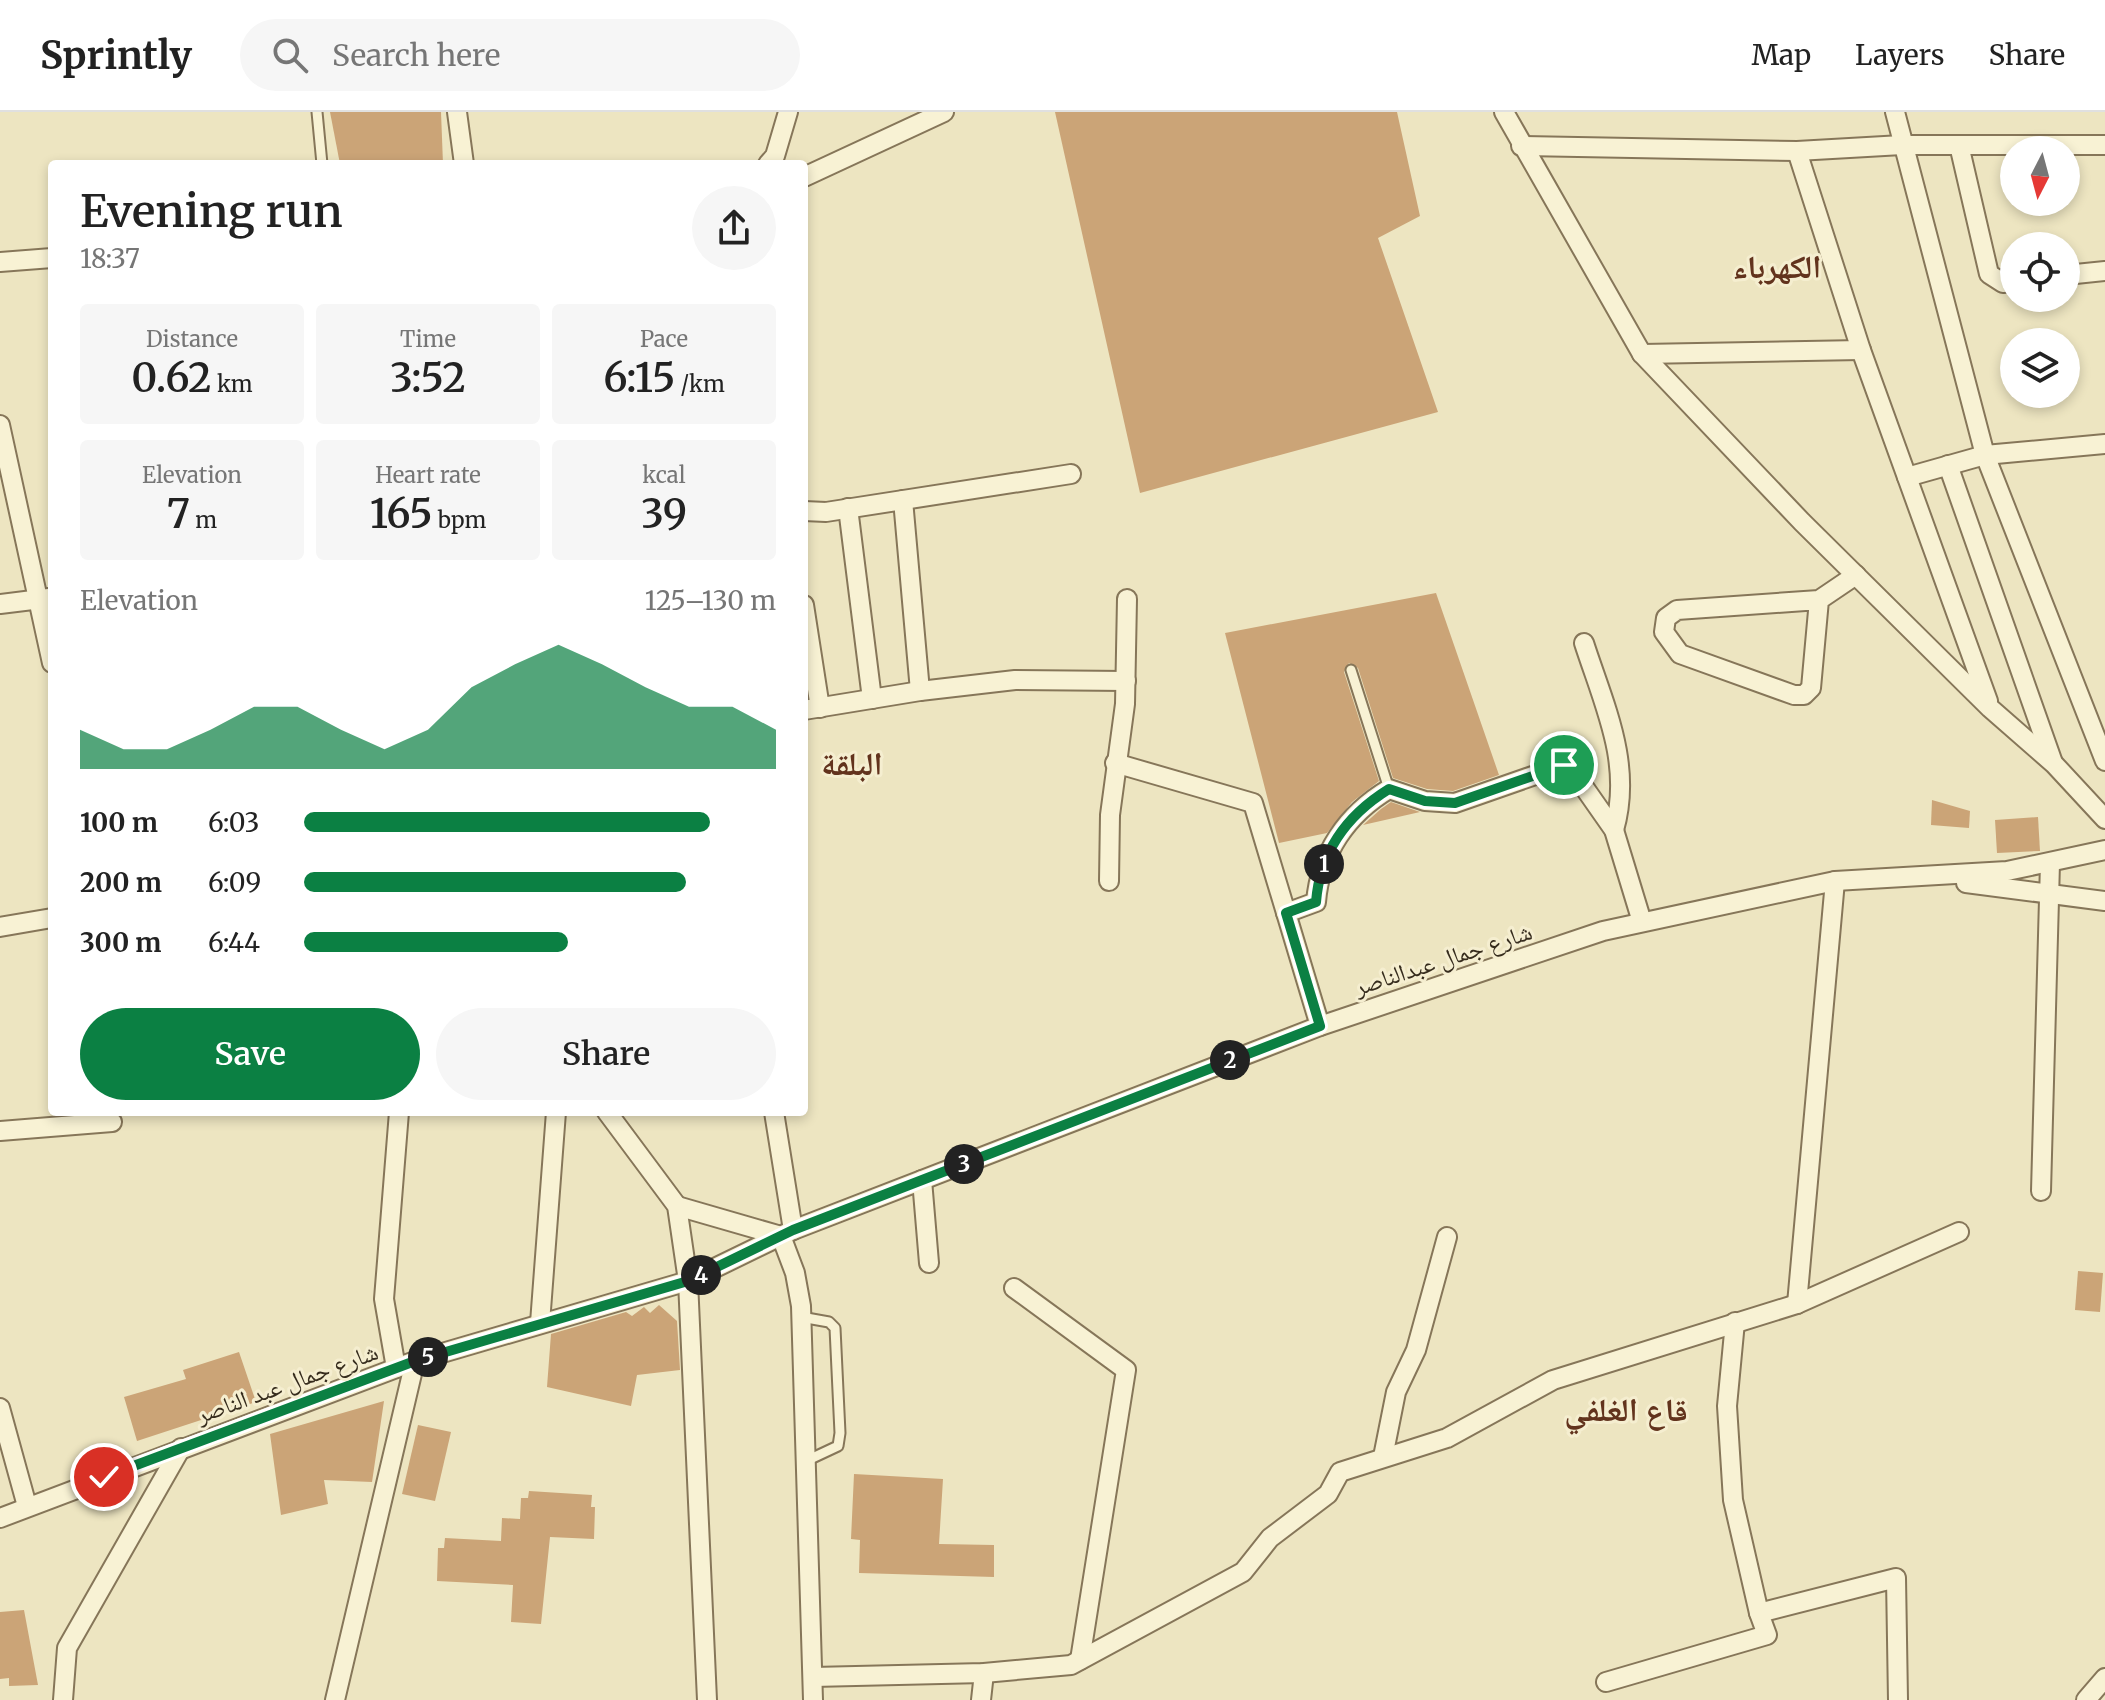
<!DOCTYPE html>
<html lang="en">
<head>
<meta charset="utf-8">
<style>
  body { margin:0; font-family:Merriweather,"Noto Naskh Arabic",serif; background:#f6f6f6; color:#222; height:100vh; display:flex; flex-direction:column; font-size:30px; white-space:nowrap }
  * { box-sizing:border-box; margin:0 }
  p { font-size:26px; color:#767676 }
  .icon { flex:none; width:44px; height:44px; fill:none; stroke:currentColor; stroke-width:2; stroke-linecap:round; stroke-linejoin:round }
  .map { position:relative; flex:1; overflow:hidden }
  .details { position:absolute; left:48px; top:48px; width:760px; height:956px; display:flex; flex-direction:column; background:#fff; border-radius:8px; box-shadow:0 4px 12px #0003 }
  .details>* { flex:none }
  .needle { width:52px; rotate:186deg }
  .tools { position:absolute; left:2000px; top:24px; display:grid; gap:16px }
  .tools a { display:grid; place-items:center; width:80px; height:80px; border-radius:50%; background:#fff; box-shadow:0 4px 12px #0003; font-size:40px }
  .pin { position:absolute; display:grid; place-items:center; width:68px; height:68px; color:#fff; margin:-34px; border:4px solid #fff; border-radius:50%; box-shadow:0 2px 8px #0007 }
  .km { position:absolute; width:40px; height:40px; margin:-20px; border-radius:50%; background:#222; color:#fff; font-size:22px; line-height:40px; text-align:center }
  .round { display:grid; place-items:center; flex:none; width:84px; height:84px; border-radius:42px; background:#f6f6f6 }
  .summary { display:flex; align-items:center; justify-content:space-between; height:136px; padding:0 32px }
  h1 { font-size:44px; font-weight:600; line-height:60px }
  .figures { display:grid; grid-template-columns:repeat(3,1fr); gap:12px; height:136px; padding:8px 32px }
  .figures div { display:grid; align-content:center; border-radius:8px; background:#f6f6f6; text-align:center }
  .figures b { font-size:40px; font-weight:600 }
  .figures small { font-size:22px; font-weight:400 }
  .figures p { font-size:22px }
  .chart { height:224px; padding:16px 32px }
  .chart p { display:flex; justify-content:space-between }
  .chart svg { width:100%; height:144px; margin-top:8px; fill:#0b8043; opacity:.7 }
  .action { display:flex; gap:16px; margin-top:auto; padding:16px 32px }
  .action a { flex:1; height:92px; border-radius:48px; background:#0b8043; color:#fff; font-size:32px; font-weight:600; line-height:92px; text-align:center }
  .action a+a { background:#f6f6f6; color:#222 }
  ul { padding:0 32px; list-style:none; font-size:26px }
  li { display:grid; grid-template-columns:128px 96px 1fr; align-items:center; height:60px }
  li i { height:20px; border-radius:10px; background:#0b8043 }
  header { display:flex; align-items:center; gap:48px; box-sizing:border-box; height:112px; padding:0 40px; background:#fff; border-bottom:2px solid #e0e0e0 }
  header strong { font-size:38px }
  nav { display:flex; gap:44px; margin-inline-start:auto; font-size:28px }
  .search { width:560px; height:72px; background:#f6f6f6; display:flex; align-items:center; gap:20px; box-sizing:border-box; padding:0 28px; border-radius:44px; color:#767676; font-size:30px }
  .map>svg:first-child { display:block }
</style>
</head>
<body>
<header>
<strong>Sprintly</strong>
<div class="search"><svg class="icon" aria-label="search" viewBox="0 0 24 24"><circle cx="10" cy="10" r="6"/><path d="M15 15l6 6"/></svg>Search here</div>
<nav><a>Map</a><a>Layers</a><a>Share</a></nav>
</header>
<div class="map">
<svg width="2105" height="1588" viewBox="0 0 2105 1588">
  <rect width="100%" height="100%" fill="#ede5c1"/>
  <g fill="#cba477">
    <path d="M330,0H441L443,52H340Z"/>
    <path d="M1055,0H1397L1420,104L1378,126L1438,300L1140,381Z"/>
    <path d="M1436,481L1499,663L1453,679L1427,677L1393,666L1358,556L1349,551L1344,560L1379,669L1352,690L1327,721L1279,731L1225,521Z"/>
    <path d="M1932,688L1970,699L1969,716L1931,713Z"/>
    <path d="M1391,690L1420,700L1363,713L1381,697Z"/>
    <path d="M2038,705L2040,739L1997,741L1995,708Z"/>
    <path d="M2078,1159L2103,1161L2100,1200L2075,1198Z"/>
    <path d="M659,1193L677,1209L680,1258L637,1263L631,1294L547,1275L551,1222L626,1200L632,1204L644,1195L650,1201Z"/>
    <path d="M239,1240L256,1290L137,1329L124,1285L186,1267L183,1258Z"/>
    <path d="M384,1289L372,1370L324,1368L328,1392L281,1403L270,1322Z"/>
    <path d="M418,1313L451,1320L435,1389L402,1382Z"/>
    <path d="M854,1362L943,1367L939,1432L994,1433V1465L859,1461L860,1428L851,1427Z"/>
    <path d="M529,1379L592,1383L591,1395H595L594,1427L550,1425L541,1512L511,1510L513,1473L437,1469L438,1436H444L445,1426L501,1429L502,1406L520,1407L521,1386H528Z"/>
    <path d="M24,1498L38,1573L9,1574V1566L0,1567V1500Z"/>
  </g>
  <g fill="none" stroke-linecap="round" stroke-linejoin="round">
    <g stroke="#867659" stroke-width="13">
      <g id="service">
        <path d="M317,0L322,52"/>
        <path d="M1351,558L1389,677"/>
        <path d="M801,1205L829,1210L835,1216L840,1321L838,1334L806,1349"/>
      </g>
    </g>
    <g stroke="#867659" stroke-width="22">
      <g id="minor">
        <path d="M457,0L464,52"/>
        <path d="M1504,0L1642,242L1802,410L1990,596L2054,652L2105,707"/>
        <path d="M1895,0L1985,343L2105,649"/>
        <path d="M1959,33L1989,162L2003,171L2014,170"/>
        <path d="M1521,34L1797,39L1902,33H2105"/>
        <path d="M1797,39L1861,238L1988,589"/>
        <path d="M768,52L775,44L788,0"/>
        <path d="M804,65L944,0"/>
        <path d="M0,150L52,146"/>
        <path d="M2066,163L2105,159"/>
        <path d="M1642,242L1861,238"/>
        <path d="M0,313L52,551"/>
        <path d="M1948,353L2052,648"/>
        <path d="M1907,365L1985,343L2105,332"/>
        <path d="M903,388L920,579"/>
        <path d="M848,396L872,587"/>
        <path d="M804,399L826,400L1071,362"/>
        <path d="M1819,488L1811,576L1804,583H1794L1680,542L1664,520L1666,506L1677,498L1819,488L1856,463"/>
        <path d="M0,492L49,486"/>
        <path d="M804,493L820,596"/>
        <path d="M1584,531C1604,593 1633,652 1614,718"/>
        <path d="M804,598L920,579L1015,568L1126,569"/>
        <path d="M1115,651L1253,691L1320,914"/>
        <path d="M1109,769L1110,703L1125,592L1127,487"/>
        <path d="M1966,771L2105,789"/>
        <path d="M1286,801L1316,790C1320,741 1347,702 1389,677L1425,689L1455,691L1564,653L1572,658L1614,718L1642,810"/>
        <path d="M0,815L52,806"/>
        <path d="M607,1000L677,1094L688,1169L707,1588"/>
        <path d="M774,1000L793,1118"/>
        <path d="M0,1019L112,1010"/>
        <path d="M922,1068L929,1151"/>
        <path d="M2041,1079L2050,751"/>
        <path d="M677,1094L781,1124"/>
        <path d="M781,1124L795,1161L801,1194L813,1588"/>
        <path d="M1014,1176L1126,1258L1080,1548"/>
        <path d="M1797,1192L1835,769"/>
        <path d="M1735,1210L1727,1294L1733,1388L1759,1501"/>
        <path d="M540,1211L556,1000"/>
        <path d="M396,1256L384,1187L399,1000"/>
        <path d="M0,1296L27,1394"/>
        <path d="M1383,1345L1396,1280L1416,1238L1447,1125"/>
        <path d="M0,1406L415,1249L688,1169L793,1118L1320,914L1603,819L1835,769L2007,759L2105,738"/>
        <path d="M813,1565L984,1561L1071,1553L1243,1460L1270,1426L1328,1382L1340,1360L1447,1326L1553,1268L1797,1192L1959,1120"/>
        <path d="M1606,1570L1767,1523L1759,1501L1896,1466L1898,1588"/>
        <path d="M63,1588L67,1536L181,1336"/>
        <path d="M335,1588L415,1249"/>
        <path d="M981,1588L984,1561"/>
        <path d="M2086,1588L2105,1566"/>
      </g>
    </g>
    <use href="#service" stroke="#f8f2d4" stroke-width="9"/>
    <use href="#minor" stroke="#f8f2d4" stroke-width="18"/>
  </g>
  <g fill="none" stroke-linecap="round" stroke-linejoin="round">
    <g stroke="#fff" stroke-width="16">
      <path id="route" d="M104,1365L415,1249L688,1169L793,1118L1320,914L1286,801L1316,790C1320,740 1347,703 1389,677L1425,689L1455,691L1564,653"/>
    </g>
    <use href="#route" stroke="#0b8043" stroke-width="10"/>
  </g>
  <g text-anchor="middle" dominant-baseline="central" stroke-width="6" stroke-linejoin="round" paint-order="stroke">
    <g font-size="24" fill="#362c1d" stroke="#f5eed0">
      <text transform="translate(1443 847) rotate(-18)">شارع جمال عبدالناصر</text>
      <text transform="translate(287 1271) rotate(-20)">شارع جمال عبد الناصر</text>
    </g>
    <g font-size="32" font-weight="bold" fill="#62331d" stroke="#f5eed0">
      <text x="1777" y="155">الكهرباء</text>
      <text x="852" y="652">البلقة</text>
      <text x="1626" y="1298">قاع الغلفي</text>
    </g>
  </g>
</svg>
<div class="tools">
<a><svg class="needle" viewBox="-14 -14 28 28"><path d="M0-13l5 13h-10z" fill="#e53935"/><path d="M0 13l5-13h-10z" fill="#767676"/></svg></a>
<a><svg class="icon" aria-label="locate" viewBox="0 0 24 24"><circle cx="12" cy="12" r="6"/><path d="M12 2v4M12 18v4M2 12h4M18 12h4"/></svg></a>
<a><svg class="icon" aria-label="layers" viewBox="0 0 24 24"><path d="M12 4l9 5-9 5-9-5zM3 14l9 5 9-5"/></svg></a>
</div>
<div class="pin" style="left:1564px;top:653px;background:#1e9e55"><svg class="icon" aria-label="arrive" viewBox="0 0 24 24"><path d="M6 21V4h12l-3 4 3 4H6"/></svg></div>
<div class="pin" style="left:104px;top:1365px;background:#d93025"><svg class="icon" aria-label="check" viewBox="0 0 24 24"><path d="M5 12l5 5 9-10"/></svg></div>
<b class="km" style="left:1324px;top:752px">1</b>
<b class="km" style="left:1230px;top:948px">2</b>
<b class="km" style="left:964px;top:1052px">3</b>
<b class="km" style="left:701px;top:1163px">4</b>
<b class="km" style="left:428px;top:1245px">5</b>
<section class="details">
<div class="summary"><div><h1>Evening run</h1><p>18:37</p></div><a class="round"><svg class="icon" aria-label="share" viewBox="0 0 24 24"><path d="M12 15V3M7 8l5-5 5 5M5 13v7h14v-7"/></svg></a></div>
<div class="figures">
<div><p>Distance</p><b>0.62<small> km</small></b></div>
<div><p>Time</p><b>3:52</b></div>
<div><p>Pace</p><b>6:15<small> /km</small></b></div>
</div>
<div class="figures">
<div><p>Elevation</p><b>7<small> m</small></b></div>
<div><p>Heart rate</p><b>165<small> bpm</small></b></div>
<div><p>kcal</p><b>39</b></div>
</div>
<div class="chart"><p><span>Elevation</span>125–130 m</p>
<svg viewBox="0 0 160 44" preserveAspectRatio="none"><path d="M0 44V32L10 38L20 38L30 32L40 25L50 25L60 32L70 38L80 32L90 19L100 12L110 6L120 12L130 19L140 25L150 25L160 32V44z"/></svg>
</div>
<ul>
<li><b>100 m</b>6:03<i style="width:86%"></i></li>
<li><b>200 m</b>6:09<i style="width:81%"></i></li>
<li><b>300 m</b>6:44<i style="width:56%"></i></li>
</ul>
<div class="action"><a>Save</a><a>Share</a></div>
</section>
</div>
</body>
</html>
